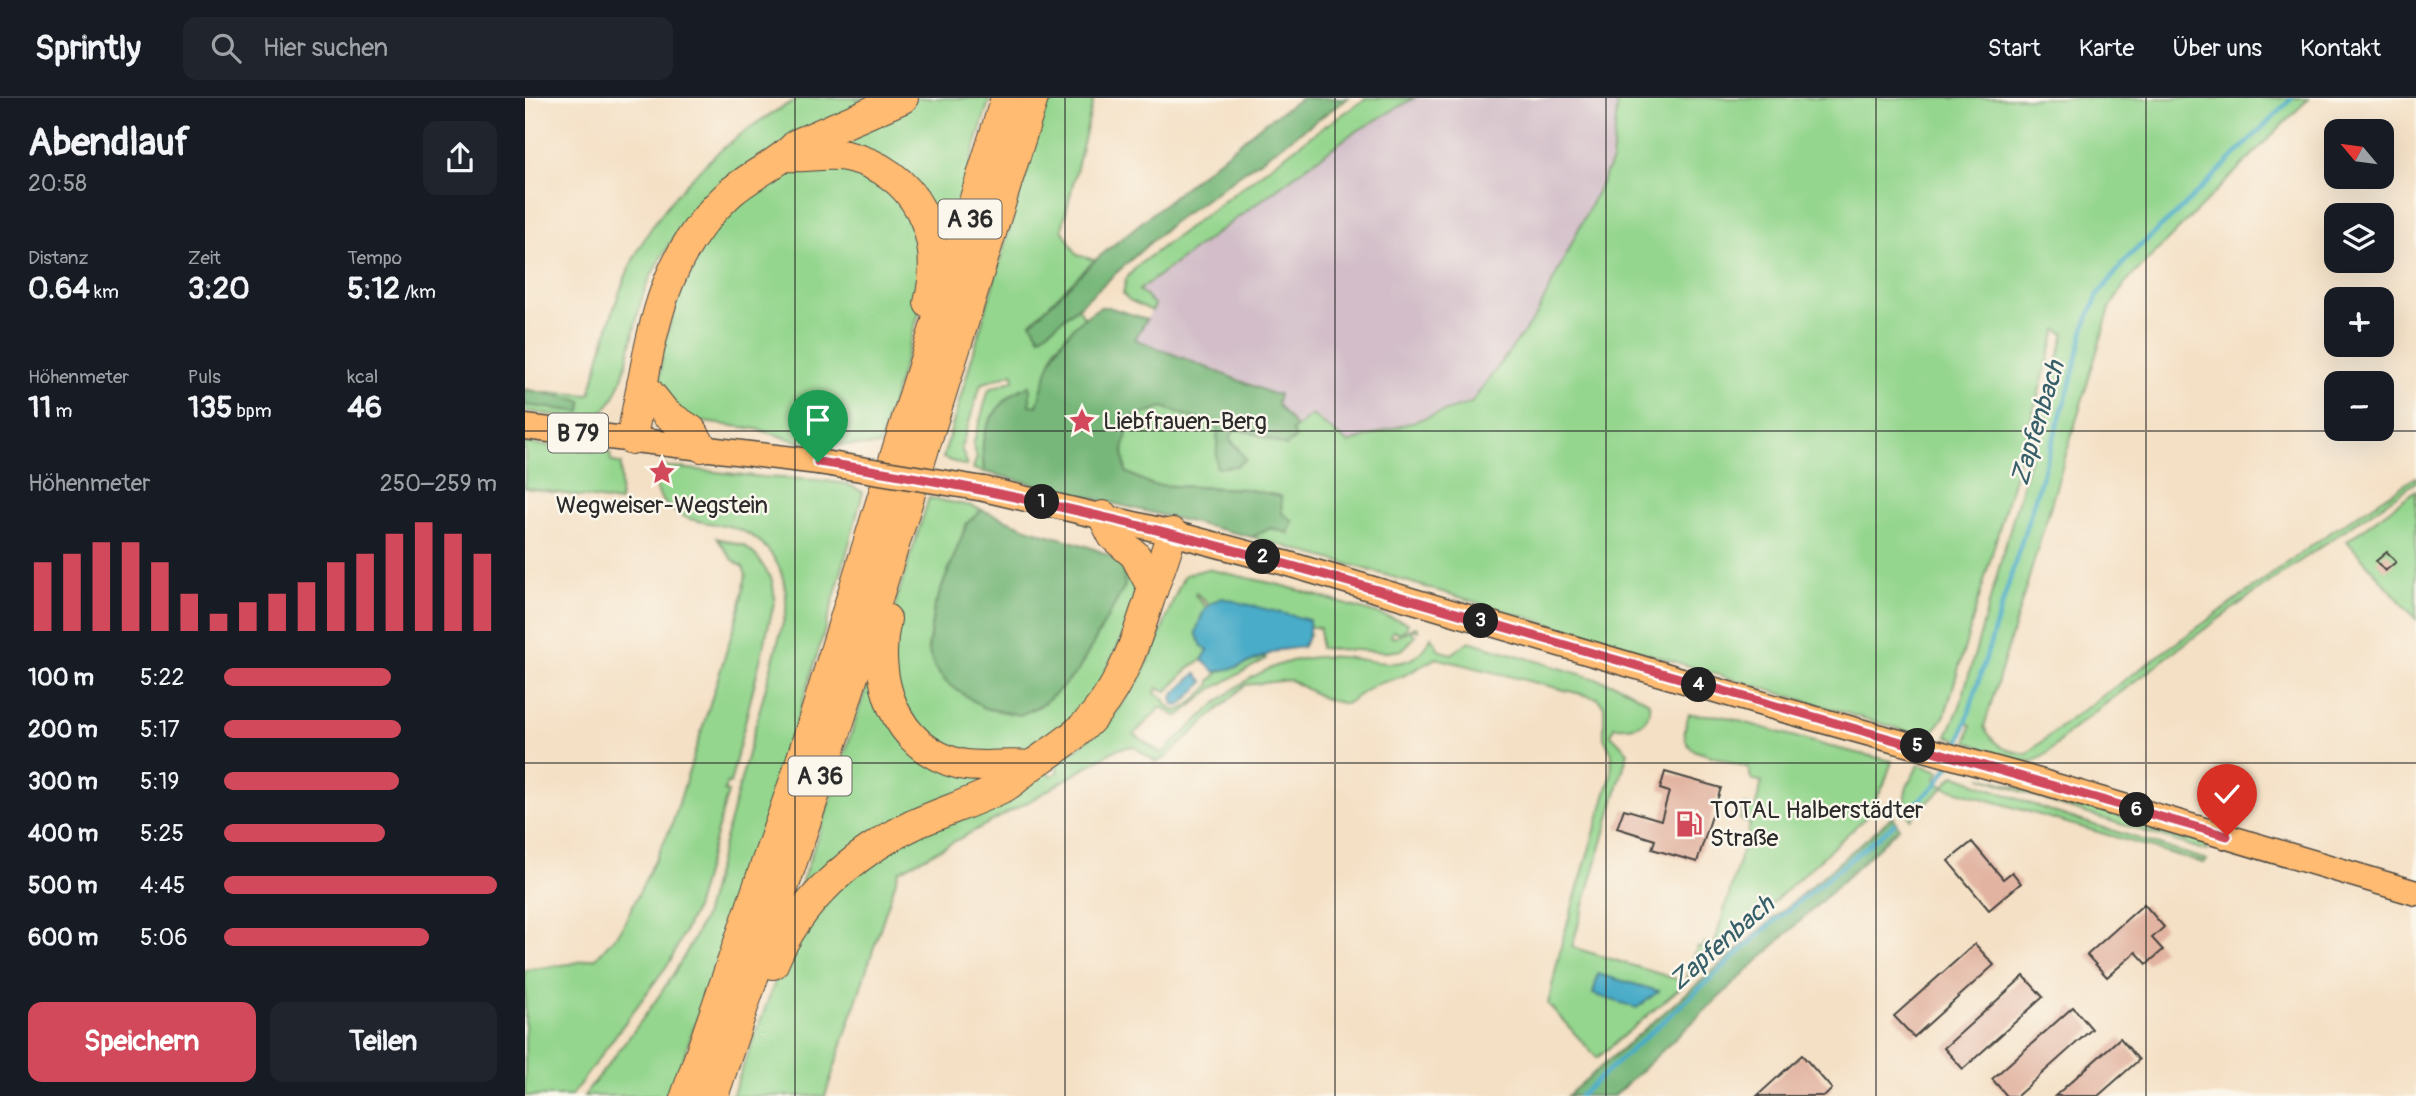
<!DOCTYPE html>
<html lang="de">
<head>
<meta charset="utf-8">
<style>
  body { margin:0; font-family:Pangolin,sans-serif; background:#20242c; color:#f1f3f6; height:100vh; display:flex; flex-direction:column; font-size:26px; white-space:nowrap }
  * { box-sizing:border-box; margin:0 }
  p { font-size:23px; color:#9ea1a6 }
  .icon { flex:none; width:38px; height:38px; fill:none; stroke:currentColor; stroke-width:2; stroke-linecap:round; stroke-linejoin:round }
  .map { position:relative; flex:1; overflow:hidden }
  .side { display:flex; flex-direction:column; background:#171b24; width:525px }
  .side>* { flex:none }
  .needle { width:46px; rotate:299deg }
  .controls { position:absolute; left:1799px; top:21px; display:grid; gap:14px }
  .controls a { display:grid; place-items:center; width:70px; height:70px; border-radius:14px; background:#171b24; box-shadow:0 7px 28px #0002; font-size:35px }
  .pin { position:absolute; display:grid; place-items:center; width:60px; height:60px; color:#fff; margin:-72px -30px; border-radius:50% 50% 50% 0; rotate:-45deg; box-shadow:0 0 7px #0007 }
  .pin .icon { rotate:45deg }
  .km { position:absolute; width:35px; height:35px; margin:-18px; border-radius:50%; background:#222; color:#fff; font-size:19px; line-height:35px; text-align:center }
  .round { display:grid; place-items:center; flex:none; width:74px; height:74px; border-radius:14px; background:#20242c }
  .overview { display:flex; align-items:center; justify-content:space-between; height:119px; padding:0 28px }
  h1 { font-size:38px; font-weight:700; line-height:52px }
  .figures { display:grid; grid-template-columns:repeat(3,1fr); gap:10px; height:119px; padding:7px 28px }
  .figures div { display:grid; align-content:center }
  .figures b { font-size:30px; font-weight:700 }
  .figures small { font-size:19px; font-weight:400 }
  .figures p { font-size:19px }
  .chart { height:196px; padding:14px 28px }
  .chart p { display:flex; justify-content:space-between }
  .chart svg { width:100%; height:126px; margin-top:7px; stroke:#d1495b; stroke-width:6 }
  .button { display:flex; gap:14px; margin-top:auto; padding:14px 28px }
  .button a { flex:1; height:80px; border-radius:14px; background:#d1495b; color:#fff; font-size:28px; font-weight:700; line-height:80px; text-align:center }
  .button a+a { background:#20242c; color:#f1f3f6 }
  ul { padding:0 28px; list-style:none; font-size:23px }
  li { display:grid; grid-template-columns:112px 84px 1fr; align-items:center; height:52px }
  li i { height:18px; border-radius:9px; background:#d1495b }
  header { display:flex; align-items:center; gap:42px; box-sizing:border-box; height:98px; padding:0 35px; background:#171b24; border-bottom:2px solid #363941 }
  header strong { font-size:33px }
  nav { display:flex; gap:38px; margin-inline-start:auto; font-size:24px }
  .search { width:490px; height:63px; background:#20242c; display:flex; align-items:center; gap:18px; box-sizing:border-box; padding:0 24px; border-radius:14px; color:#9ea1a6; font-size:26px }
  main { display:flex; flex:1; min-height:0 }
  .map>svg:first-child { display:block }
</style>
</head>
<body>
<header>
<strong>Sprintly</strong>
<div class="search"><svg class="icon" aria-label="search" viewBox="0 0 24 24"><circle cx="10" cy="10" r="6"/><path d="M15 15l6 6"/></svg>Hier suchen</div>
<nav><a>Start</a><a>Karte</a><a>Über uns</a><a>Kontakt</a></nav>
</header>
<main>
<section class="side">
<div class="overview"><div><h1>Abendlauf</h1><p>20:58</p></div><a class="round"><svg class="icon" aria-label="share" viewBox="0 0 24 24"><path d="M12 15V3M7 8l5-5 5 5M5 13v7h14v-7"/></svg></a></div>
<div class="figures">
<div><p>Distanz</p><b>0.64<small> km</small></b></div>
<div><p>Zeit</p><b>3:20</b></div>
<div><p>Tempo</p><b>5:12<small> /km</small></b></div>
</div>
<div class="figures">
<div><p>Höhenmeter</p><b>11<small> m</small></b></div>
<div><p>Puls</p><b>135<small> bpm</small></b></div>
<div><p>kcal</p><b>46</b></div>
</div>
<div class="chart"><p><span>Höhenmeter</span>250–259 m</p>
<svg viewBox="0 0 160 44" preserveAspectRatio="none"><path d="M5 44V20M15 44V17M25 44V13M35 44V13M45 44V20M55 44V31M65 44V38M75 44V34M85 44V31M95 44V27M105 44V20M115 44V17M125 44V10M135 44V6M145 44V10M155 44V17"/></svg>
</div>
<ul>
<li><b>100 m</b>5:22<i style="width:61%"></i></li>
<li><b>200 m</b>5:17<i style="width:65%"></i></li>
<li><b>300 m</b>5:19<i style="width:64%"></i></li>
<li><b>400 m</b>5:25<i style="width:59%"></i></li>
<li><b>500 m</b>4:45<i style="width:100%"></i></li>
<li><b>600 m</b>5:06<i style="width:75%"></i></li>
</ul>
<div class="button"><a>Speichern</a><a>Teilen</a></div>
</section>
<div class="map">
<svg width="1891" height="998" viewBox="0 0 1891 998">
  <rect width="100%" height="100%" fill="#fbf7ec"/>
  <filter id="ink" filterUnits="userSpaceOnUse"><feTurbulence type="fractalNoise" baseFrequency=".0143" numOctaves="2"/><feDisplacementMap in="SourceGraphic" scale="14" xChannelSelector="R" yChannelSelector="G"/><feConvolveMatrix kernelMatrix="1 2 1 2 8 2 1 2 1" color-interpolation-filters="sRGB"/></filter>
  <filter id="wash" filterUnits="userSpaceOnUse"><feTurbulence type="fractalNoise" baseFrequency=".00686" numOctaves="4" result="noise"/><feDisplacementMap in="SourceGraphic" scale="28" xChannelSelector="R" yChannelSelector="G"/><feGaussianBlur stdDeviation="1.57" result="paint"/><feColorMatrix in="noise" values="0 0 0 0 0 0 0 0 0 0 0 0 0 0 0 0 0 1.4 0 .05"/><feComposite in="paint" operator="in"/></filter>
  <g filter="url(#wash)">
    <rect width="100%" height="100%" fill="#f4e0c5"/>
    <path fill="#d2bdc8" d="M889,0H1093L1087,63L1012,216L946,305L823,345L787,317L771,329L752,306L754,297L610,241L630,207L614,192L825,37Z"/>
    <g fill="#94d68e" stroke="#60805c" stroke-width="2" fill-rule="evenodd">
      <path d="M275,0H362L157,128C142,149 128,170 119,194C108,223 102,299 75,315C58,324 20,315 0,313V307L56,313L57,303L27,298L21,294L65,297C75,258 85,217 100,180C131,103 202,36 275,0Z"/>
      <path d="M393,0H465L419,151L406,113L293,45L378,10Z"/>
      <path d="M522,0H569L537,131L552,157L570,162L506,225L515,239L553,209L559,219L531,249L512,309L505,308L504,288L458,342L459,374L448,371L452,359L448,347L464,291L489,282L488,275L456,286L436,350L441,363V368L418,360Z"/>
      <path d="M842,0H889L825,37L614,192L630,207L627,213L604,202L598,196L601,181L612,168L794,32Z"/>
      <path d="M1093,0H1784L1601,184L1585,210L1459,629C1471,649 1479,653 1502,656L1540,625L1803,436L1891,379V384C1795,448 1700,514 1608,585C1588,600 1568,615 1549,630C1537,640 1522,660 1508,663C1490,668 1460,649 1442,644L1446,627L1440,624L1435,642L1422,638L1435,608L1540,236L1532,232L1420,617C1412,631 1407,636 1391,636L844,472L727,439L746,430L763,435L720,391L627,387L600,374L598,353L605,320L638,309L693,329L692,369L714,350L705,341L709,331L725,334L761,347L767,333L787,317L823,345L946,305L1012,216L1087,63Z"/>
      <path d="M313,64L366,86L400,141L394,215L354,348L297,346L295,350L231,331L163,322L137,293L135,278L137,255L160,174L182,139L220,98L255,75Z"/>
      <path d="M0,345L85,355L86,363L96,366L95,404L0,390Z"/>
      <path d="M136,368L237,379L293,382L322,386L338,394C285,598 215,799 145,998H59C102,941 150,885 179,819L261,514C264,473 245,439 203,428C189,425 173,425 160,419C139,410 122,390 136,368Z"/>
      <path d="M1891,392V521L1822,443Z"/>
      <path d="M404,400L446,408L457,412L442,425L409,509L403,552L600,488L597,465H605L611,483L612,497L608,517L573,590L551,618L522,643L496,656L473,662L404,643L365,585L364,537L371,503Z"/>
      <path d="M192,440L220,448L233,460L247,482L250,501L205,686L202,685L199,693L203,694L170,811L146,862L46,998H0V872L45,866L71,860L96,832L147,727L214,513L221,477L218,469L207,461Z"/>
      <path d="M682,471L759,488L883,525L881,531L874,535L868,533L866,538L869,540L890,529L893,530V533L890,531L886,533L891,538L877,552L862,554L795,550V530L770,526L765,531L778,537L785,536L777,549L738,554L712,564L714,568L740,559L741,561L687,591L654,618L649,617L636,609L609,636L637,656C681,615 720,568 783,560C793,559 805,558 815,559C851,561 886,580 906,539L915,553L927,556L944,543L1095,588L1124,604C1127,629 1108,630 1089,629L1086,637L1103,654L1047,849L1161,884L1172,849L1177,850L1179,845L1189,847L1225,726L1215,722L1219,707L1230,710L1237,684L1226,681L1224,670L1168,652C1156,641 1159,631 1164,616L1197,618L1302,648L1367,663L1359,686L1341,719L1162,884L1072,960L1023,906L1037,844L1086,678L1087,656L1079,640V608L1072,600L911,560L878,578L849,587L821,606L800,601L765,582L720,587L640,660L631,664L608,648L592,651L505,703L374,773L300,998H207L256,868L276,831L322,779L374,744L483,694L521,673L526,678L533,674L530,665C571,641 603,605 624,562C638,535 645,504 660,477ZM671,495L699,520L718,529L750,528C736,529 706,534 703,553C703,557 704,561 703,565L685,583V587C678,594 655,621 645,610C638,603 642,600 630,595L632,590L642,593L666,568L677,562L689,551L693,549L700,552L707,542L720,532C699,524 685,514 670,497Z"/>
      <path d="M345,577L369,629L481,675L267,812L311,686H316L323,666L317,664Z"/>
      <path d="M1394,667L1415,673L1410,681L1418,689L1429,677L1528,714L1682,762L1679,765L1419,689L1385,721C1374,699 1382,686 1394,667Z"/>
      <path d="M1456,679L1679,741L1682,753L1531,706Z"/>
    </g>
    <g fill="#77b779" stroke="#517152" stroke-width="2">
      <path d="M777,0H823L647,125L553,209L515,239L506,225L570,162L739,25Z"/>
      <path d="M575,209H583L622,221L610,241L748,296H754L752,306L771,329L767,333L771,340L761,348L725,334L709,331L705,342L721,361L711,368L691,370L693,329L638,309L605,320L598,353L601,374L627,387L720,391L756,398L757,415L768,423L763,435L746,430L727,439L459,374C458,364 457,355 458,345C459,322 483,293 505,288V307L512,308C525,262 531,236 575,209Z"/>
      <path d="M0,291L57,303L56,314L0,307Z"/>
      <path d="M457,412C476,420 495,428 514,434C543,443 571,448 597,465L600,488L553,573L532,594L515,608L495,617L459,610L423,586L410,571L403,552L409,510L442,425Z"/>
      <path d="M1368,718L1374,730L1089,998H1042Z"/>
    </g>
    <g fill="#49acc8" stroke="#3a6c7a" stroke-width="2">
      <path d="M697,500L784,522C785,534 784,540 777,549L754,552L713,569L690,574L677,562L683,552L677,548L671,535C676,517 679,506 697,500Z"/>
      <path d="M671,575L679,584L655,608L649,607L647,601L648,597Z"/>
      <path d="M1073,876L1134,893L1112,910L1068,896Z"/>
    </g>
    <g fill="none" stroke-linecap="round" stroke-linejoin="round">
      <g stroke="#49acc8" stroke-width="4.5">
        <path d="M1433,650L1546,283L1560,227L1573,197L1605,157L1657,110L1767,0"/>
        <path d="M1382,713L1410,688L1424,668"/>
        <path d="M1055,998L1245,827L1369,726"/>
      </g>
    </g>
    <g id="blocks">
      <g fill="#e2b3a0">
        <path d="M1862,454L1871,464L1860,473L1851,463Z"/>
        <path d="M1140,674L1196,690L1172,764L1127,751L1130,742L1092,730L1099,711L1136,722L1144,694L1135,691Z"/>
        <path d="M1447,744L1478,781L1487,774L1496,785L1464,812L1423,763Z"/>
        <path d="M1619,806L1639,829L1627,840L1638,852L1622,866L1611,854L1582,879L1562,857Z"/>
        <path d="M1450,846L1469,867L1389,939L1369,918Z"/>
        <path d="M1499,878L1518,899L1438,971L1419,950Z"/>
        <path d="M1548,909L1567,931L1492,998H1482L1467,981Z"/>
        <path d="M1595,940L1614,962L1573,998H1530Z"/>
        <path d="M1277,957L1307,991L1300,998H1232Z"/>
      </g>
    </g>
  </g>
  <g filter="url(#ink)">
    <use href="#blocks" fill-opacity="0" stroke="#494642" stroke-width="2"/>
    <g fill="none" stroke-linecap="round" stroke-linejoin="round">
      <g stroke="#494642" stroke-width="27">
        <g id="major">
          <path d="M0,329L293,364"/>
          <path d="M459,391L647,435L760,465L1248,609L1504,680L1891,795"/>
        </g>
      </g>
      <g stroke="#494642" stroke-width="32">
        <g id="highway">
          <path d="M261,58C281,60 301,54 321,58C392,73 421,138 404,205"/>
          <path d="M117,286L141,316L166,332L177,349"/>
          <path d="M107,341C110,321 114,302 118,283C131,210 147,149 203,97C224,77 253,67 272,46L378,0"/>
          <path d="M578,418L588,438L610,457L628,491"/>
          <path d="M361,521C347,580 369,650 435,666C459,671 481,665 505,668"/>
          <path d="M248,866C274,803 328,756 388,727C419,713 451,703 481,688C493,681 499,672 510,665C532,650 554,636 571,615C601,579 614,533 628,490C635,472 641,453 647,435"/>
          <path d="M161,998L272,676L481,0"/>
          <path d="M188,998L311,633L508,0"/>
        </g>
      </g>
      <use href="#major" stroke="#febb71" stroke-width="24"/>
      <use href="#highway" stroke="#febb71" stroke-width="30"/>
      <g stroke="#494642" stroke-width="27" stroke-linecap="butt">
        <path id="major-bridge" d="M293,364L459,391"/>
      </g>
      <use href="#major-bridge" stroke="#febb71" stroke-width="24"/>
    </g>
  </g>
  <g fill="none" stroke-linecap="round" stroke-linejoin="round" filter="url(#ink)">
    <g stroke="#fff" stroke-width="14">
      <path id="route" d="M293,364C550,400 798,476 1047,549C1265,613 1484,674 1702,738"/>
    </g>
    <use href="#route" stroke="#d1495b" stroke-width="9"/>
  </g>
  <path fill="none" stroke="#2b2b2b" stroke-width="2" stroke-opacity="0.55" d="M270,0V998M540,0V998M810,0V998M1081,0V998M1351,0V998M1621,0V998M0,333H1891M0,665H1891"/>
  <defs>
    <g id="sight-bare" transform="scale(2.1)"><path d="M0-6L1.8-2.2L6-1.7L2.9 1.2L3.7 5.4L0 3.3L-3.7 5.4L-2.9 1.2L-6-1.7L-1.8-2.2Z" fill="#d1495b" stroke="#fbf7ec" stroke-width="2.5" paint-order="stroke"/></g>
    <g id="fuel-bare" transform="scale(2.1)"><path d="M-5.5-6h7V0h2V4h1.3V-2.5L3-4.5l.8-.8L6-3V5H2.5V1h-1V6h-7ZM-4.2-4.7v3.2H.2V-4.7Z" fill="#d1495b" stroke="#fbf7ec" stroke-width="2.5" paint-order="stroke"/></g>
  </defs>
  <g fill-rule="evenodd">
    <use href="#sight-bare" x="557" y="323"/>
    <use href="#sight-bare" x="137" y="374"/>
    <use href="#fuel-bare" x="1164" y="726"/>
  </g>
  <g text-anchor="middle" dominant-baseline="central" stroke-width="5" stroke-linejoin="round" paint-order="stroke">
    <g fill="#fbf7ec" stroke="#696865" stroke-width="2">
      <rect x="413.5" y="101.5" width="63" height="39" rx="5"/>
      <rect x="23" y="315.5" width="60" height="39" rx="5"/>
      <rect x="263.5" y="658.5" width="63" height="39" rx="5"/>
    </g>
    <g font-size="23" font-weight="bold" fill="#2b2b2b">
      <text x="445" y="121">A 36</text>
      <text x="53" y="335">B 79</text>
      <text x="295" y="678">A 36</text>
    </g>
    <g font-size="24" fill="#2b2b2b" stroke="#fbf7ec" text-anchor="start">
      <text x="578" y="323">Liebfrauen-Berg</text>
      <text x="137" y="407" text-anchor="middle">Wegweiser-Wegstein</text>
      <text x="1185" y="712">TOTAL Halberstädter<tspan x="1185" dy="28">Straße</tspan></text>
    </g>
    <g font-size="26" font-style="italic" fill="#375f6a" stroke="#fbf7ec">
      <text transform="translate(1513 325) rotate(-73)">Zapfenbach</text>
      <text transform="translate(1197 845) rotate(-41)">Zapfenbach</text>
    </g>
  </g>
</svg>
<div class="controls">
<a><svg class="needle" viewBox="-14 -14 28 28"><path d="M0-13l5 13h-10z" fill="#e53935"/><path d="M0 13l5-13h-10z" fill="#9ea1a6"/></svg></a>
<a><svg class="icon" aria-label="layers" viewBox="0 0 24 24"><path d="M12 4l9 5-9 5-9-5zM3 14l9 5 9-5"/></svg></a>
<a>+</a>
<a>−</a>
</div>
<div class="pin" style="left:293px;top:364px;background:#1e9e55"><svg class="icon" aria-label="arrive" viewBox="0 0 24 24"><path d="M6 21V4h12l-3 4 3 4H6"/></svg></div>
<div class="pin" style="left:1702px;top:738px;background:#d93025"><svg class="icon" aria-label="check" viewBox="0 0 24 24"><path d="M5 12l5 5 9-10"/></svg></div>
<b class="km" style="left:517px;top:404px">1</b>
<b class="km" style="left:738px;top:459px">2</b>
<b class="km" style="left:956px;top:523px">3</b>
<b class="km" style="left:1174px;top:587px">4</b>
<b class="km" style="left:1393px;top:648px">5</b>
<b class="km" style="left:1612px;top:712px">6</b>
</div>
</main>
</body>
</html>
